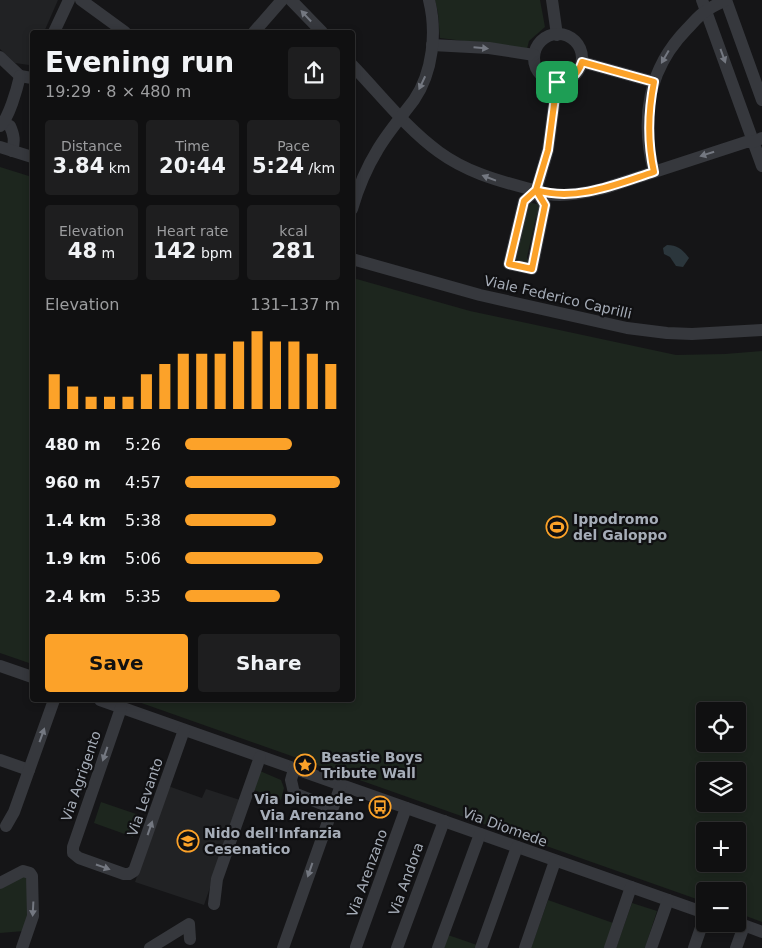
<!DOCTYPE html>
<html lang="en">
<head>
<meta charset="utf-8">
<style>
  body { margin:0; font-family:"DejaVu Sans",sans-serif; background:#1e1e1f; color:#f1f3f6; height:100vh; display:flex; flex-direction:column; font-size:19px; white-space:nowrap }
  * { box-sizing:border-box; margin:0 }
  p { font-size:16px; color:#9c9d9f }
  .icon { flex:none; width:28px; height:28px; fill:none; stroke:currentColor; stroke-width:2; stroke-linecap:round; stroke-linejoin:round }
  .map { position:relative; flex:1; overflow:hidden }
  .details { position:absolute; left:30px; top:30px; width:325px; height:672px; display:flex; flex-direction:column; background:#101011; border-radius:5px; box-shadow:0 2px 8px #0003,0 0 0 1px #303031 }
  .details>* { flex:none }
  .fabs { position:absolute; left:696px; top:702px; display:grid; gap:10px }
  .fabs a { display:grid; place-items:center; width:50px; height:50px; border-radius:5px; background:#101011; box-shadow:0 2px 8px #0003,0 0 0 1px #303031; font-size:25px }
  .pin { position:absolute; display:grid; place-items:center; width:42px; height:42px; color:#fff; margin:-21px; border-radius:10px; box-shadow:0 2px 8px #0006 }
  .round { display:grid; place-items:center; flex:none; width:52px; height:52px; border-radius:5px; background:#1e1e1f }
  .head { display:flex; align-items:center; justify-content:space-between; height:85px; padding:0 15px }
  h1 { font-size:28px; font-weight:700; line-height:38px }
  .stats { display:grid; grid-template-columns:repeat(3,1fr); gap:8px; height:85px; padding:5px 15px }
  .stats div { display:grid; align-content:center; border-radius:5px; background:#1e1e1f; text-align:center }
  .stats b { font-size:21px; font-weight:700 }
  .stats small { font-size:14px; font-weight:400 }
  .stats p { font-size:14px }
  .chart { height:140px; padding:10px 15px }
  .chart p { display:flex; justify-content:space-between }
  .chart svg { width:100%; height:90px; margin-top:5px; stroke:#fca229; stroke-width:6 }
  .action { display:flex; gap:10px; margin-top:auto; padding:10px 15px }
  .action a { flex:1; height:58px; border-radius:5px; background:#fca229; color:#111; font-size:20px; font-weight:700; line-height:58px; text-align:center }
  .action a+a { background:#1e1e1f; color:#f1f3f6 }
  ul { padding:0 15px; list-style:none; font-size:16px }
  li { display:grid; grid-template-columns:80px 60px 1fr; align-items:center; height:38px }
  li i { height:12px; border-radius:6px; background:#fca229 }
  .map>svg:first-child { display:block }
</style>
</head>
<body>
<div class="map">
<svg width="762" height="948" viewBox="0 0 762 948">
  <rect width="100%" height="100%" fill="#151517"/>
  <g fill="#212224">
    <path d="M0,0H58L44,32H32V58L29,65L15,63L0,49Z"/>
    <path d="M168,786L202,798L206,789L240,800L204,905L135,882Z"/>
  </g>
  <g fill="#1d261e" fill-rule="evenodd">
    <path d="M435,0H540L545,27L529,41L527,49L440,38L438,13Z"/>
    <path d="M0,167L32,177V664L0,653Z"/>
    <path d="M527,202L542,205L536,217L527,257L529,261L528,263L512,258Z"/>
    <path d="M353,278L470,311L676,355L725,354L762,351V922L738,913V891H705V902L133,700H352ZM705,711H738V744H705ZM705,771H738V804H705ZM705,831H738V864H705Z"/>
    <path d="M260,771L281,780L284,788L281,800L254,790Z"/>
    <path d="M101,802L139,815L133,837L94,823Z"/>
    <path d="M22,876L26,877L30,909L24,931L0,933V889Z"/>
    <path d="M548,900L616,924L607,948H531Z"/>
    <path d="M632,903L657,911L645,948H616Z"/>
    <path d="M448,935L477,945L476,948H444Z"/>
  </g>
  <path fill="#2b363c" d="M667,245C678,245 683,250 689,258L683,267L676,266L670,257L664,254L663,248Z"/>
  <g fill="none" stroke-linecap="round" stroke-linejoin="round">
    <g stroke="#36383d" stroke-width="12">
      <path d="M81,0L125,32"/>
      <path d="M291,0L322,32"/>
      <path d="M552,0L557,35"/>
      <path d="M702,0L762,166"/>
      <path d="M726,0L762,100"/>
      <path d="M54,32L69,0"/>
      <path d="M254,32L282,0"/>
      <circle cx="558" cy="58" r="24"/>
      <path d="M432,45L489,48L534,55"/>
      <path d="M0,57L20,76"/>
      <path d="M582,62L654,82"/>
      <path d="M352,65C380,94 406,128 439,152C465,171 495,180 526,188C534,190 541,193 548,194C566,197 588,192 605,188L746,142H753L762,138"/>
      <path d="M20,76L32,78"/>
      <path d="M3,123L10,126C14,135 15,141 12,151"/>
      <path d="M0,126C9,118 17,89 20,76"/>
      <path d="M0,147L32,157"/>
      <path d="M654,172C640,119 648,69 687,29C693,23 699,15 706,11C712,6 720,3 726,0"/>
      <path d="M536,191L545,205L532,269L509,264L524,201L536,191L548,150L557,82"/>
      <path d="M352,209C358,188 367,167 378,149C388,132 402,116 414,100C433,72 437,32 429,0"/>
      <path d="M352,259L480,295L627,328L667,333L692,334L762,330"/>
      <path d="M0,666L32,677"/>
      <path d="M100,700L705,913"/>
      <path d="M121,708L73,847V853L79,858L124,874H129L134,871L184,730"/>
      <path d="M0,760L29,770"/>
      <path d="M294,769L291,780L294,793L332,808"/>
      <path d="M6,826L14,812L54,700"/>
      <path d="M0,883L23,871L30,873L32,876L33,916L22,948"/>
      <path d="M214,904L217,879L260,757"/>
      <path d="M738,923L762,932"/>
      <path d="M356,947L406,808"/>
      <path d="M150,948L189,924L190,939"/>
      <path d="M283,948L341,785"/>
      <path d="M397,948L444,821"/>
      <path d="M438,948L480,834"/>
      <path d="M481,948L517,847"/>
      <path d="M525,948L555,861"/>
      <path d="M610,948L631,887"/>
      <path d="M651,948L668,900"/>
      <path d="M694,948L705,916"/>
      <path d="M736,948L744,926"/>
    </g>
  </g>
  <defs><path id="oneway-solid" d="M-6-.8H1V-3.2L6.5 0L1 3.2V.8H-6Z" transform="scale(1.25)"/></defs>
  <g fill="#747881">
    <use href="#oneway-solid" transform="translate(306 16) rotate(-133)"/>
    <use href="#oneway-solid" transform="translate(481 48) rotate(5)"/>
    <use href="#oneway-solid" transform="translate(723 56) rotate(70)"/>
    <use href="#oneway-solid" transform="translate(665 57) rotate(120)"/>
    <use href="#oneway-solid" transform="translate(422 83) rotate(115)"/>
    <use href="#oneway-solid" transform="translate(707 154) rotate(162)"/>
    <use href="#oneway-solid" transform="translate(489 178) rotate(-159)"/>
    <use href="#oneway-solid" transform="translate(42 735) rotate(-70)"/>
    <use href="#oneway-solid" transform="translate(105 754) rotate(109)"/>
    <use href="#oneway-solid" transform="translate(150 828) rotate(-71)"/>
    <use href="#oneway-solid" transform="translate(103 867) rotate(19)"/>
    <use href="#oneway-solid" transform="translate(310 870) rotate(109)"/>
    <use href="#oneway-solid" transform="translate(33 909) rotate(93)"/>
  </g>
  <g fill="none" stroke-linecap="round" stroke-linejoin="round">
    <g stroke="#fff" stroke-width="10">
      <path id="route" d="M557,82L548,150L536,190L524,201L509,264L532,269L545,205L536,190C576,202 617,184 654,172C647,141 648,112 654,82L582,62C578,75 570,81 557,82"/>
    </g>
    <use href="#route" stroke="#fca229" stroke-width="6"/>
  </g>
  <defs>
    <g id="stadium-ring" transform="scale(1.125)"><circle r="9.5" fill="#101012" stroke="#fca229" stroke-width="1.5"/><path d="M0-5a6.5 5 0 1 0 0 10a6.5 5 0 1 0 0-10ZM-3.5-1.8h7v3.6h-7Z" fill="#fca229"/></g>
    <g id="sight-ring" transform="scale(1.125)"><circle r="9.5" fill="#101012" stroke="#fca229" stroke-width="1.5"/><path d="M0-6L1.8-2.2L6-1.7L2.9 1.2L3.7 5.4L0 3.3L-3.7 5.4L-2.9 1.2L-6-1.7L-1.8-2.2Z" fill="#fca229"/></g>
    <g id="bus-ring" transform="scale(1.125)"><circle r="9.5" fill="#101012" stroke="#fca229" stroke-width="1.5"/><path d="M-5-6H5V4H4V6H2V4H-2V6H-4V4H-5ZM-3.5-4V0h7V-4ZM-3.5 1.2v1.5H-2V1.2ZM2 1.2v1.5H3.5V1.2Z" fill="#fca229"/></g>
    <g id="school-ring" transform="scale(1.125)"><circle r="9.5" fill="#101012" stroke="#fca229" stroke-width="1.5"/><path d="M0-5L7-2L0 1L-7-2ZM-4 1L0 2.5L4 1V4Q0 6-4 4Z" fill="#fca229"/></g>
  </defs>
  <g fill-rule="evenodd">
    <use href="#stadium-ring" x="557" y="527"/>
    <use href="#sight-ring" x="305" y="765"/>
    <use href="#bus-ring" x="380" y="807"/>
    <use href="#school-ring" x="188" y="841"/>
  </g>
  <g text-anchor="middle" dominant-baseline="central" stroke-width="4.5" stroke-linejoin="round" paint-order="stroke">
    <g font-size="14" fill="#a6adb8" stroke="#101012">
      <text transform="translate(558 297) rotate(13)">Viale Federico Caprilli</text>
      <text transform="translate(81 776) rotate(-71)">Via Agrigento</text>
      <text transform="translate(145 797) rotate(-71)">Via Levanto</text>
      <text transform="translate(505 827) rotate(20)">Via Diomede</text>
      <text transform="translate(367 873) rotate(-70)">Via Arenzano</text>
      <text transform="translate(406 879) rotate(-70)">Via Andora</text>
    </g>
    <g font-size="14" font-weight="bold" fill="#a6adb8" stroke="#101012" text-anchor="start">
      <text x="573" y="519">Ippodromo<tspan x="573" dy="16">del Galoppo</tspan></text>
      <text x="321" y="757">Beastie Boys<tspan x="321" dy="16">Tribute Wall</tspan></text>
      <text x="364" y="799" text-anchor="end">Via Diomede -<tspan x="364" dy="16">Via Arenzano</tspan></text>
      <text x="204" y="833">Nido dell'Infanzia<tspan x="204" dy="16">Cesenatico</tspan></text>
    </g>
  </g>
</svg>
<div class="fabs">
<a><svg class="icon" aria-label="locate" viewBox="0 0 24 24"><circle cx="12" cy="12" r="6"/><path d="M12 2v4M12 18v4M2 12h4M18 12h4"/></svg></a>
<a><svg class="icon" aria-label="layers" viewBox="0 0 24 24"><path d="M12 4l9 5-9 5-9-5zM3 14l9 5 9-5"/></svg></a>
<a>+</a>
<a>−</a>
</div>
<div class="pin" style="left:557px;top:82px;background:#1e9e55"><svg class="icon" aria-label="arrive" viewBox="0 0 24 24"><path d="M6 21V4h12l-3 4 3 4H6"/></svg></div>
<section class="details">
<div class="head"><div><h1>Evening run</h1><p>19:29 · 8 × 480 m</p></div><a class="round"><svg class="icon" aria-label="share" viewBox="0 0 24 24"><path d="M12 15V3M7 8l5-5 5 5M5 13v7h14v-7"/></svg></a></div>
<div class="stats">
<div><p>Distance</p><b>3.84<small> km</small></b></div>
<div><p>Time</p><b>20:44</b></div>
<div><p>Pace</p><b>5:24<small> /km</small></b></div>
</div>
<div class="stats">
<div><p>Elevation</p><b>48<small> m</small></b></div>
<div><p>Heart rate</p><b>142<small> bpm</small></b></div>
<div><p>kcal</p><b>281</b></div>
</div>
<div class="chart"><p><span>Elevation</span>131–137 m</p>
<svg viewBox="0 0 160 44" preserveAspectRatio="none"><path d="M5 44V27M15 44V33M25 44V38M35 44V38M45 44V38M55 44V27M65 44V22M75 44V17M85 44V17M95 44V17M105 44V11M115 44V6M125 44V11M135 44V11M145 44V17M155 44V22"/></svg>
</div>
<ul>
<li><b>480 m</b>5:26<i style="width:69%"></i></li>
<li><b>960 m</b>4:57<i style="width:100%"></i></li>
<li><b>1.4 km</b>5:38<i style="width:59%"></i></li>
<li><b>1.9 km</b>5:06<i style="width:89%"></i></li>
<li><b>2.4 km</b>5:35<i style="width:61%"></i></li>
</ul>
<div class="action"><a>Save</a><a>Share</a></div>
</section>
</div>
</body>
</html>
